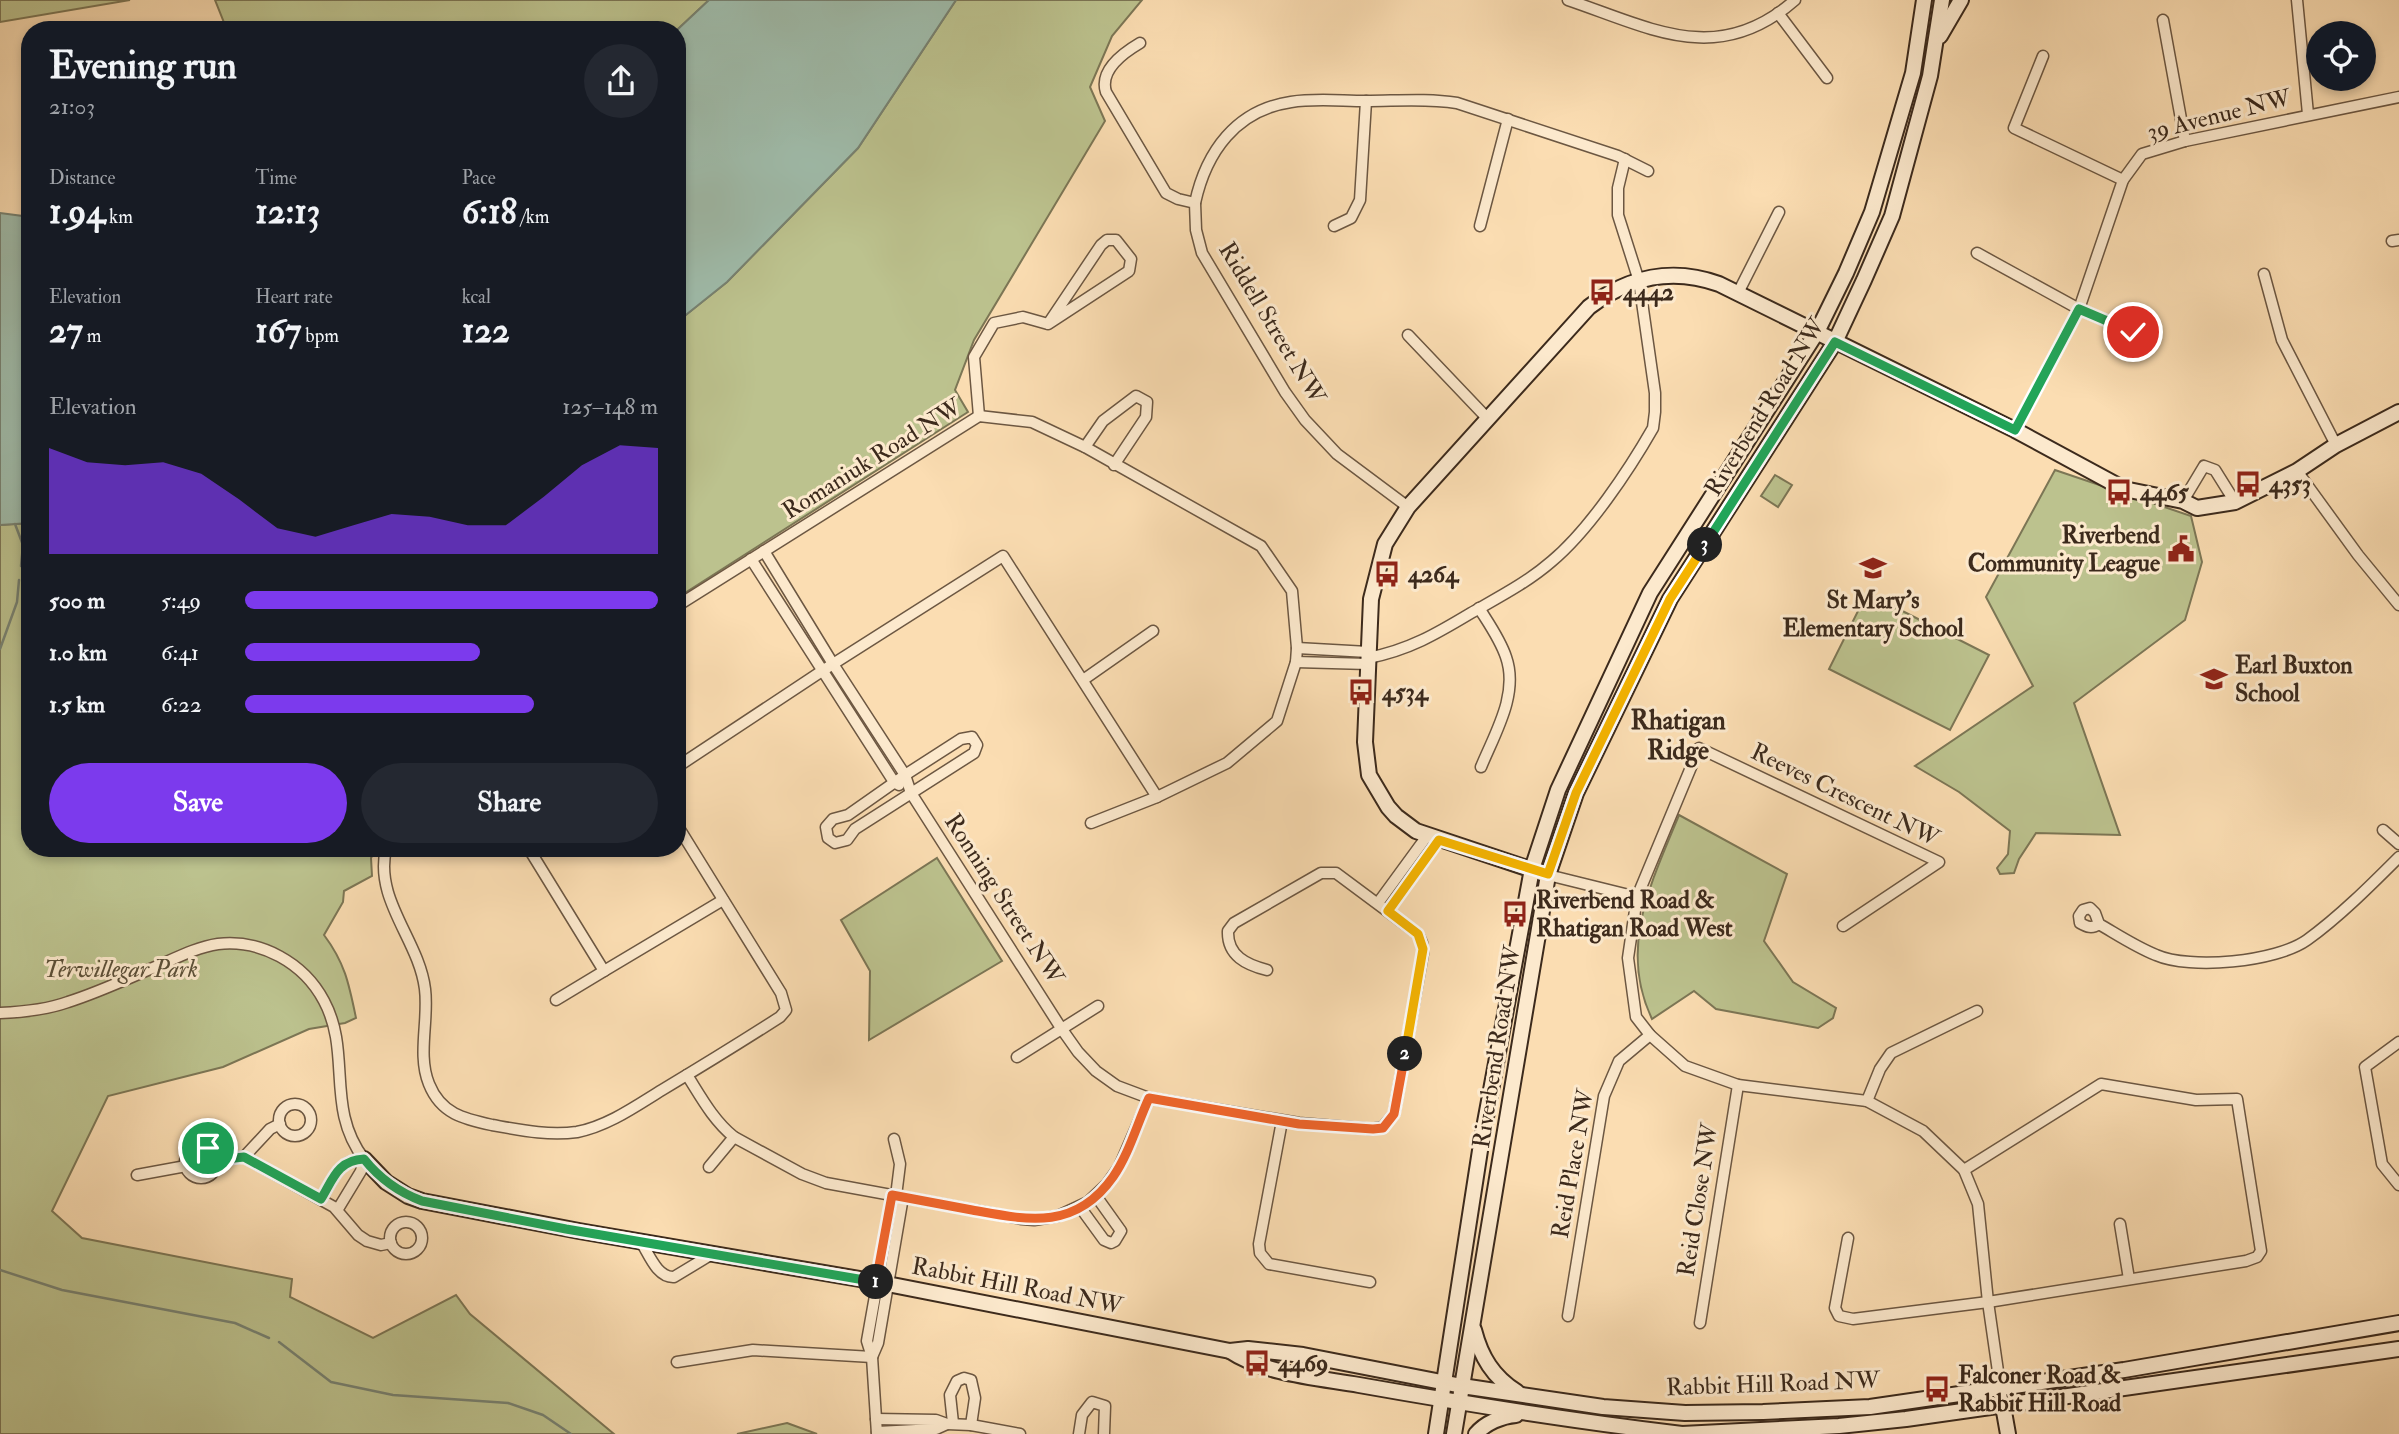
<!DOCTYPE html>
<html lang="en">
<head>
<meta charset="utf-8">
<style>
  body { margin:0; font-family:"IM FELL Double Pica",serif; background:#242831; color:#f1f3f6; height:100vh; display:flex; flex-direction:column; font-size:26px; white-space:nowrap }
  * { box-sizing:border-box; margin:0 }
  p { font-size:23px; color:#9ea1a6 }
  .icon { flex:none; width:38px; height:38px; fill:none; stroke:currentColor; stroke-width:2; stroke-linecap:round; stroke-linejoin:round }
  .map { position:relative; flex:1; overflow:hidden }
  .details { position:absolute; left:21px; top:21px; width:665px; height:836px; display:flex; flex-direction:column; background:#171b24; border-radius:28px; box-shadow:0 4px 10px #0003 }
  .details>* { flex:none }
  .fabs { position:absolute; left:2306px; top:21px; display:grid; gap:14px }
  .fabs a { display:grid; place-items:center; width:70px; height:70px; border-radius:50%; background:#171b24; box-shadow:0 4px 10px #0003; font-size:35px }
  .pin { position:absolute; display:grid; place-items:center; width:60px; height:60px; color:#fff; margin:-30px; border:4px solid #fff; border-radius:50%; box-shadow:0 2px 7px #0007 }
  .km { position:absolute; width:35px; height:35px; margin:-18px; border-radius:50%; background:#222; color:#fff; font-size:19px; line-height:35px; text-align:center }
  .round { display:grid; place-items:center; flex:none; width:74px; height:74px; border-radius:37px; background:#242831 }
  .headline { display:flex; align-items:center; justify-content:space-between; height:119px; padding:0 28px }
  h1 { font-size:38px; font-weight:700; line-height:52px }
  .stats { display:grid; grid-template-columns:repeat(3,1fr); gap:10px; height:119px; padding:7px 28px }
  .stats div { display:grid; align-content:center }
  .stats b { font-size:35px; font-weight:700 }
  .stats small { font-size:19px; font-weight:400 }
  .stats p { font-size:19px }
  .chart { height:196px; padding:14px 28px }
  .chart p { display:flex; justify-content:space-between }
  .chart svg { width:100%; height:126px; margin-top:7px; fill:#7c3aed; opacity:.7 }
  .action { display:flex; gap:14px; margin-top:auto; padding:14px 28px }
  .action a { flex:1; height:80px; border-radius:42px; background:#7c3aed; color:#fff; font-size:28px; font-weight:700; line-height:80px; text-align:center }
  .action a+a { background:#242831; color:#f1f3f6 }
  ul { padding:0 28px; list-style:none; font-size:23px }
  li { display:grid; grid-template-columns:112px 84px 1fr; align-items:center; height:52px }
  li i { height:18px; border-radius:9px; background:#7c3aed }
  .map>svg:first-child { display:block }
</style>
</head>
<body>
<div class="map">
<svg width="2399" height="1434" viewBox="0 0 2399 1434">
  <rect width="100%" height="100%" fill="#fbddb2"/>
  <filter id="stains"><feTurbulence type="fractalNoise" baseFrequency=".00286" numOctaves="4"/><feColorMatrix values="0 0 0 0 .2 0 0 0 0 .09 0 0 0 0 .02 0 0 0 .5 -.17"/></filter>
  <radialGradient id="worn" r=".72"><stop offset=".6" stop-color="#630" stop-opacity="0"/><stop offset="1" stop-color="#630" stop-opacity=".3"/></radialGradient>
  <g fill="#bcc28e" stroke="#7c7655" stroke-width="2">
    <path d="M0,0H130L0,22Z"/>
    <path d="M215,0H709L677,30H227Z"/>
    <path d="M956,0H1142L1112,36L1090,87L1105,121L974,340L955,390L968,412L677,598V322L727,282L858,148Z"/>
    <path d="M2055,470L2191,516L2202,562L2185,620L2074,703L2120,835L2036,833L2019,859L2014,873L2000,874L1997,868L2008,854L2010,831L1959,792L1915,766L2033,686L1986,597Z"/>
    <path d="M1775,475L1792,485L1778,507L1761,496Z"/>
    <path d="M30,523V849H376L371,858L372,876L344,891L343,902L324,935C345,963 349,984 356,1018L345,1023L309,1029L223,1067L108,1096L52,1211L82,1238L292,1279L290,1297L373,1338L456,1295L470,1314L614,1434H0V525Z"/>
    <path d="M1867,593L1989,655L1950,730L1829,669Z"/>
    <path d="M1679,815L1787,874L1764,941L1793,982L1836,1008L1833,1018L1818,1028L1716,1009L1694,991L1652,1019C1618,948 1651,883 1679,815Z"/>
    <path d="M937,858L1002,961L869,1040L870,971L841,920Z"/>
    <path d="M787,1423L817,1434H737Z"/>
  </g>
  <g fill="#9fbcab" stroke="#778272" stroke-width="2">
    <path d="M709,0H956L858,148L727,282L677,322V30Z"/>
    <path d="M0,213L30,217V523L0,525Z"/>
  </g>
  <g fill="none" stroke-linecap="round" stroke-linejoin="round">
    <g stroke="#778272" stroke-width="2.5">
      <path d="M15,524L23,545L21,566"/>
      <path d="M0,649L17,602L19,580"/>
      <path d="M0,1270L62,1290L235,1323L269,1338"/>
      <path d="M279,1342L331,1382L393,1395L508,1403L543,1415L571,1434"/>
    </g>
    <g stroke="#6c5742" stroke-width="13">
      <g id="street">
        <path d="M1568,0C1651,28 1718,68 1795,0"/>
        <path d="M2297,0L2308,114"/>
        <path d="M1778,13L1827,78"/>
        <path d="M2163,20L2185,141"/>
        <path d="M1140,43C1123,53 1099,70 1106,92L1166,193L1178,199L1195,203L1196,230L1202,253L1285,392L1305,420L1337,454L1408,507"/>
        <path d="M2043,56L2014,128L2123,180"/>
        <path d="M1195,203C1206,152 1236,110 1291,102C1315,98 1341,101 1366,101C1396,101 1427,98 1457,103L1618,156L1648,171"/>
        <path d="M1334,226L1351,218L1360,200L1366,101"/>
        <path d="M1480,226L1508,119"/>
        <path d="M2392,241L2399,240"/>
        <path d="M1977,253L2079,309L2133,332"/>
        <path d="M2264,274L2282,340L2336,445"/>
        <path d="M1738,293L1779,212"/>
        <path d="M1408,335L1487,418"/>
        <path d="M979,416L974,357L994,323L1023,317L1048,324L1129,271L1131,259L1116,240H1107L1101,245L1048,324"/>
        <path d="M2015,430L2079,309L2123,180L2142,154L2185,141L2399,97"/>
        <path d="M1085,447L1103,421L1136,396L1147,402L1146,417L1114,465"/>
        <path d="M2297,471L2358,555L2399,605"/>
        <path d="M2183,501L2204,466L2215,470L2235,502"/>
        <path d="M764,551L833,664L905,775L911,793L1061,1028L1078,1052L1096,1071L1117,1086L1149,1098L1299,1123L1372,1129L1383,1127L1394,1114L1423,953L1422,943L1418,934L1336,873H1321L1234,923L1228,931C1227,956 1247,965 1267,970"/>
        <path d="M751,559L894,782L899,785"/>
        <path d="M677,606L979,416L1032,422L1085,447L1261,546L1292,591L1297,648L1296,662L1277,721L1227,763L1157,797L1003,556L822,671L677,767"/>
        <path d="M1479,608C1489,624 1500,639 1506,657C1519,694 1495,733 1481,767"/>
        <path d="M1297,648L1368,652"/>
        <path d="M1368,658C1409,650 1436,634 1471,613C1499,597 1528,582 1552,561C1589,530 1629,470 1653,428L1655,412V393L1639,281L1618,215V188L1625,159"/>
        <path d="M1296,662L1368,664"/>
        <path d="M1083,680L1153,631"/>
        <path d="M972,737L977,745L974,753L855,829L847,840L835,843L828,838L826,827L833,819L848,815L905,775L961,739Z"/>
        <path d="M1091,823L1157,797"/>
        <path d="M2383,830L2399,844"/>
        <path d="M386,849C374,900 419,940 425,989C429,1020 417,1055 429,1084C441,1114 464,1119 492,1125C520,1130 548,1136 577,1132C608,1126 636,1106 662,1090C702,1066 741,1042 780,1017L786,1010L781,993L677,825"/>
        <path d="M529,849L604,971L723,900"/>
        <path d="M1548,875L1637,897"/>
        <path d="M1378,903L1427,836"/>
        <path d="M1388,910L1439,840"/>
        <path d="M2099,924C2092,929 2087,927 2080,923L2079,916L2083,910L2090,908L2095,913L2099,924C2118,935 2136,947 2156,955C2190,970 2276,962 2307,940C2339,917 2371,885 2399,857"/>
        <path d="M1843,926L1939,862L1699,748L1637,897L1628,958L1636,1017L1650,1035L1685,1066L1738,1085L1867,1101L1923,1131L1964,1170L1978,1204L1988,1302L2003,1406"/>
        <path d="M556,1000L604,971"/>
        <path d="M0,1013C24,1012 46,1010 68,1002C100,992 131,977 162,964C180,956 198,947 218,944C261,939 304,963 324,1001C352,1053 325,1108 364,1159"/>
        <path d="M2399,1042L2365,1067L2382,1164L2399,1185"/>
        <path d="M1017,1057L1098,1006"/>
        <path d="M687,1075C701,1097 713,1120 734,1137L802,1174L826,1183L1022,1219L1034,1220L1058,1216L1088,1202L1107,1184L1119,1167L1149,1098"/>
        <path d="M1867,1101L1880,1069L1891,1053L1977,1011"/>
        <circle cx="295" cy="1120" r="16"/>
        <path d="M1282,1121L1259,1244L1260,1253L1269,1264L1370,1282"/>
        <path d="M894,1139L900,1164L896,1196"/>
        <circle cx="201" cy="1162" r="16"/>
        <path d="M244,1157L270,1129L280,1124"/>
        <path d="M217,1160L244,1157L334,1207L358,1235L367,1241L381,1245L391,1243"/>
        <path d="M709,1167L734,1137"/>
        <path d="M137,1175L186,1166"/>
        <path d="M321,1199C333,1179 338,1160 364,1159"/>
        <path d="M1080,1207L1104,1240L1111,1243L1115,1241L1121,1231L1096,1196"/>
        <path d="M338,1209L361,1171L364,1159"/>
        <circle cx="406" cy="1238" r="16"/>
        <path d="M2120,1224L2129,1279"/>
        <path d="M1848,1238L1835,1308L1839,1316L1853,1319L1988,1302L2246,1261L2257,1257L2261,1251L2237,1099L2196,1100L2101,1084L1964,1170"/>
        <path d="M641,1242C649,1254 657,1278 674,1277L712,1254"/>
        <path d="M1568,1316L1604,1096L1619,1061L1650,1035"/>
        <path d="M1700,1323L1738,1085"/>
        <path d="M872,1357L878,1343L903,1197"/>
        <path d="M677,1362L753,1350L872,1357"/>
        <path d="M876,1419L936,1420L947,1424L971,1425L1020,1434"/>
        <path d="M953,1423L950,1395L957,1381L964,1378L971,1380L975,1398L971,1425"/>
        <path d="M877,1432L936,1429L947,1424"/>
        <path d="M877,1434L872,1357L867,1341L893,1195"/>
        <path d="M1079,1434L1082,1415L1092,1402L1105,1406L1104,1434"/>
      </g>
    </g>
    <g stroke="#3c2a1c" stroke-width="18">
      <g id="secondary">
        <path d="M1940,36L1961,0"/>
        <path d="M1548,875L1416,831L1396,816L1388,807L1369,775L1365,742L1371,599L1385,544L1408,507L1589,307C1628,277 1672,267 1719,284L2015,430L2124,489L2183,501L2197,508L2235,502L2297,471L2336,445L2399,412"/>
        <path d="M364,1159L386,1182L408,1196L422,1201L579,1231L877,1282L1230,1351L1248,1349L1303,1355L1462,1386L1603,1407L1685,1413L1763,1412L1870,1407L2124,1370L2399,1323"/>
        <path d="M1474,1330C1481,1357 1493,1377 1517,1392"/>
        <path d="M1230,1351C1264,1374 1319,1378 1359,1385C1466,1404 1573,1421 1682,1434"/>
        <path d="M2003,1406L2008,1434"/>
        <path d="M1436,1434L1481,1144L1532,869L1558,790L1650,593L1817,332L1846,273L1872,212L1913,73L1924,0"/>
        <path d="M1454,1434L1548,875L1576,793L1670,599L1835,342L1864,280L1892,216L1930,76L1942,0"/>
        <path d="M1476,1434C1485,1423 1502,1416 1516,1415"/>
        <path d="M1682,1434L1839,1426L1906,1419L2399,1349"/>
      </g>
    </g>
    <use href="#street" stroke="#fce9cd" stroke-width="10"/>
    <use href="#secondary" stroke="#fce9cd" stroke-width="14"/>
  </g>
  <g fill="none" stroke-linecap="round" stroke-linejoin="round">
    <g stroke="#fff" stroke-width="14">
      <path id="split-1" d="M208,1148L212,1151L217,1160L244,1157L321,1199C333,1179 338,1160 364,1159C380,1179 398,1192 422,1201L566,1229L876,1282"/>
    </g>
    <g stroke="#fff" stroke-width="14">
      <path id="split-2" d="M876,1282L892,1195C919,1200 945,1205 972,1210C1027,1220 1075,1231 1113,1177C1129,1154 1137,1124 1149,1098L1299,1124L1373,1129L1383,1128L1394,1114L1405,1054"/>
    </g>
    <g stroke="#fff" stroke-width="14">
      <path id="split-3" d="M1405,1054L1423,949L1418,934L1388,911L1439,840L1548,874L1576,793L1670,599L1705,545"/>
    </g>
    <g stroke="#fff" stroke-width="14">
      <path id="split-4" d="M1705,545L1835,342L2015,430L2079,309L2133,332"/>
    </g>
    <use href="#split-1" stroke="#22a559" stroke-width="9"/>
    <use href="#split-2" stroke="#f0652b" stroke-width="9"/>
    <use href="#split-3" stroke="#f5b400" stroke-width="9"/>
    <use href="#split-4" stroke="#22a559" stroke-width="9"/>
  </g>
  <defs>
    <g id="bus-bare" transform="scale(2.1)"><path d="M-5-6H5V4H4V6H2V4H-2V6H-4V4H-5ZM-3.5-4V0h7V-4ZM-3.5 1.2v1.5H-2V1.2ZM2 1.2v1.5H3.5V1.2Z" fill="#8f2418" stroke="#fce9cd" stroke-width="2.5" paint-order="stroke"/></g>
    <g id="civic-bare" transform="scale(2.1)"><path d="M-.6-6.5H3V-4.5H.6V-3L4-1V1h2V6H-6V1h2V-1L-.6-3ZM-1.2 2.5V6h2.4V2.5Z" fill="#8f2418" stroke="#fce9cd" stroke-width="2.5" paint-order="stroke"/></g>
    <g id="school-bare" transform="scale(2.1)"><path d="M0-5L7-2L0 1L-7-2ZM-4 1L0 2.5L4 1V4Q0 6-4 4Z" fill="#8f2418" stroke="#fce9cd" stroke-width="2.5" paint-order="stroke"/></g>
  </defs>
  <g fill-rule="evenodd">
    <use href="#bus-bare" x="1602" y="292"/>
    <use href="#bus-bare" x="2248" y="484"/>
    <use href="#bus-bare" x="2119" y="492"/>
    <use href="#civic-bare" x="2181" y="549"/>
    <use href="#school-bare" x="1873" y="568"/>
    <use href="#bus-bare" x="1387" y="574"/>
    <use href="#school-bare" x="2214" y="679"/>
    <use href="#bus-bare" x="1361" y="692"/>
    <use href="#bus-bare" x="1515" y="914"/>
    <use href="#bus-bare" x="1257" y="1363"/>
    <use href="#bus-bare" x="1937" y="1389"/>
  </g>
  <g text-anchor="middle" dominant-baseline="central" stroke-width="6" stroke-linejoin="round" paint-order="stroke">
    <g font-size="24" fill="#3c2a1c" stroke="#fce9cd">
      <text transform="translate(2219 115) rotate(-14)">39 Avenue NW</text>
      <text transform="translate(1272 323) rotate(59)">Riddell Street NW</text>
      <text transform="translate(1765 407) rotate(-58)">Riverbend Road NW</text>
      <text transform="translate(872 459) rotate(-32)">Romaniuk Road NW</text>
      <text transform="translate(1845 795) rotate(26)">Reeves Crescent NW</text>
      <text transform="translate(1004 899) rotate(57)">Ronning Street NW</text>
      <text transform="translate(1497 1047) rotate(-81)">Riverbend Road NW</text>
      <text transform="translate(1573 1164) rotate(-80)">Reid Place NW</text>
      <text transform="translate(1698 1200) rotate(-81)">Reid Close NW</text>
      <text transform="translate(1017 1286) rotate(11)">Rabbit Hill Road NW</text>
      <text transform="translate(1773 1384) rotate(-2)">Rabbit Hill Road NW</text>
    </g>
    <g font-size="24" font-weight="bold" fill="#3c2a1c" stroke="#fce9cd" text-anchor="start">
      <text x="1623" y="292">4442</text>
      <text x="2269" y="484">4353</text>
      <text x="2140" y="492">4465</text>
      <text x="2160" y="535" text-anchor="end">Riverbend<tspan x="2160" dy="28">Community League</tspan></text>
      <text x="1408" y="574">4264</text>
      <text x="1873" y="600" text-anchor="middle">St Mary's<tspan x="1873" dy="28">Elementary School</tspan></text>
      <text x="2235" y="665">Earl Buxton<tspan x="2235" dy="28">School</tspan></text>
      <text x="1382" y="692">4534</text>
      <text x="1536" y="900">Riverbend Road &amp;<tspan x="1536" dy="28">Rhatigan Road West</tspan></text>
      <text x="1278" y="1363">4469</text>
      <text x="1958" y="1375">Falconer Road &amp;<tspan x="1958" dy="28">Rabbit Hill Road</tspan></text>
    </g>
    <g font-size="24" font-style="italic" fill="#5c5038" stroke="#fce9cd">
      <text x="121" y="969">Terwillegar Park</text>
    </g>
    <g font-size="26" font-weight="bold" fill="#3c2a1c" stroke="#fce9cd">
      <text x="1678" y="721">Rhatigan<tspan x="1678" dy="30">Ridge</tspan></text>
    </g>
  </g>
  <rect width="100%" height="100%" filter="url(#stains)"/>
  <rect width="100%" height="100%" fill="url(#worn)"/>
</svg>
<div class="fabs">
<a><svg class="icon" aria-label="locate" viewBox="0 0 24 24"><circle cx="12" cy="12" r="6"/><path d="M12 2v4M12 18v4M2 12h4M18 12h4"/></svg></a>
</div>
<div class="pin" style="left:208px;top:1148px;background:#1e9e55"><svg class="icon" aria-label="arrive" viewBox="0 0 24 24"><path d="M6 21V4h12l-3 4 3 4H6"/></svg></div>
<div class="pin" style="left:2133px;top:332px;background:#d93025"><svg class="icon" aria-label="check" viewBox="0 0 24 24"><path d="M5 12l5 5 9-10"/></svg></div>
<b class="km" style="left:876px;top:1282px">1</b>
<b class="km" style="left:1405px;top:1054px">2</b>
<b class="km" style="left:1705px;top:545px">3</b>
<section class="details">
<div class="headline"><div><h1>Evening run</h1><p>21:03</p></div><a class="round"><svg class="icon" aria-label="share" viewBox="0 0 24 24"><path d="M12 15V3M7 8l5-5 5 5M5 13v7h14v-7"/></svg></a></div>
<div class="stats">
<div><p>Distance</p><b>1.94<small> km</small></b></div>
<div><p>Time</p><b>12:13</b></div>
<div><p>Pace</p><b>6:18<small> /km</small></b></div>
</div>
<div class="stats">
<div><p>Elevation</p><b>27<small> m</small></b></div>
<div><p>Heart rate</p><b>167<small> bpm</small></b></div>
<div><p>kcal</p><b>122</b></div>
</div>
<div class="chart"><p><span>Elevation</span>125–148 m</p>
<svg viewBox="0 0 160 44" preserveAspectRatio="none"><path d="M0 44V7L10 12L20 13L30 12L40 16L50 25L60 35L70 38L80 34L90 30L100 31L110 34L120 34L130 24L140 13L150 6L160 7V44z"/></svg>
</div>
<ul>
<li><b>500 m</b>5:49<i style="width:100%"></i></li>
<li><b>1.0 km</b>6:41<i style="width:57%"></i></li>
<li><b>1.5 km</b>6:22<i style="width:70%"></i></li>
</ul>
<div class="action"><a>Save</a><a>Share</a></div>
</section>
</div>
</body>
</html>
